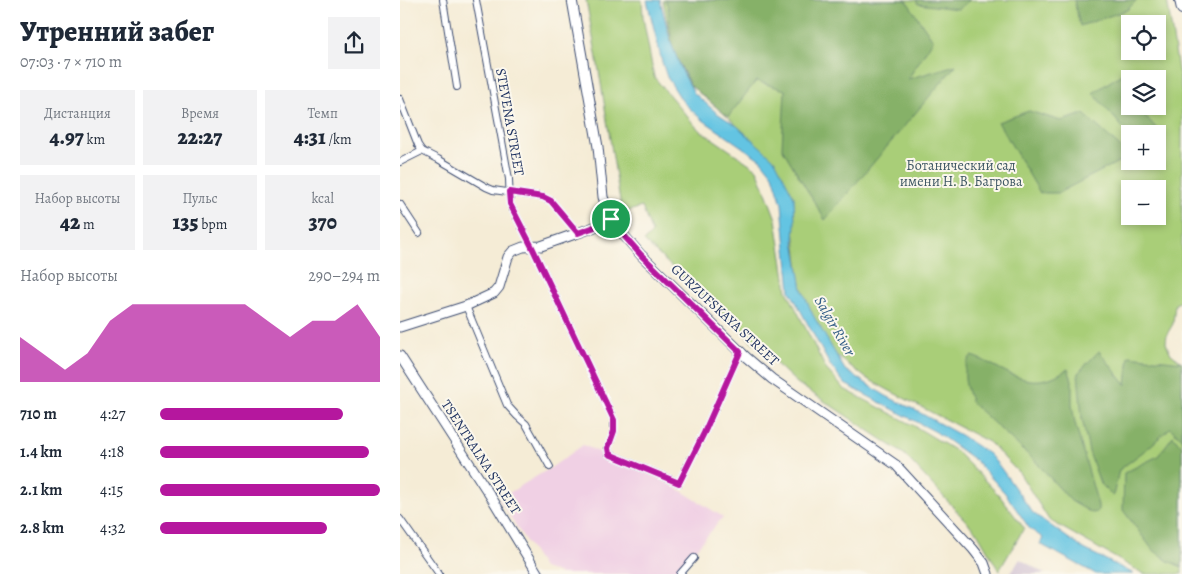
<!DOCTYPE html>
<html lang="ru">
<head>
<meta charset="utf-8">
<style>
  body { margin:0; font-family:Alegreya,serif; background:#f2f2f3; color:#1f2937; height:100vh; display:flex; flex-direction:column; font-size:19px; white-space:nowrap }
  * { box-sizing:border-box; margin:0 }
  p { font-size:16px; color:#747a83 }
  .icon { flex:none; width:28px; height:28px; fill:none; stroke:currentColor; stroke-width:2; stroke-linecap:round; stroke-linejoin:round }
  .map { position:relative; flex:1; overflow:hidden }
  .sheet { display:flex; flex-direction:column; background:#fff; width:400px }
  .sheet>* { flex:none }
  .buttons { position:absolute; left:721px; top:15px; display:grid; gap:10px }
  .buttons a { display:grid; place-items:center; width:45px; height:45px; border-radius:0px; background:#fff; box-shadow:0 2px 8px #0003; font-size:25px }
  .pin { position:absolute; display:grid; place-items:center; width:42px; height:42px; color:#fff; margin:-21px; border:2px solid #fff; border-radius:50%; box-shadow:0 1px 5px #0007 }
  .round { display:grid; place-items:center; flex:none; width:52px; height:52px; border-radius:0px; background:#f2f2f3 }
  .overview { display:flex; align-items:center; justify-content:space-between; height:85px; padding:0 20px }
  h1 { font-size:28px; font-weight:800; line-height:38px }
  .metrics { display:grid; grid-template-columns:repeat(3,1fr); gap:8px; height:85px; padding:5px 20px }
  .metrics div { display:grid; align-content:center; border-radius:0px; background:#f2f2f3; text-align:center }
  .metrics b { font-size:21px; font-weight:800 }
  .metrics small { font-size:14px; font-weight:400 }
  .metrics p { font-size:14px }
  .chart { height:140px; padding:10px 20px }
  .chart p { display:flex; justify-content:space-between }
  .chart svg { width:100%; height:90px; margin-top:5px; fill:#b5179e; opacity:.7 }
  ul { padding:0 20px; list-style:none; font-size:16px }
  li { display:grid; grid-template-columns:80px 60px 1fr; align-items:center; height:38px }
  li i { height:12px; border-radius:6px; background:#b5179e }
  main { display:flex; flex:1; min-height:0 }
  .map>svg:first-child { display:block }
</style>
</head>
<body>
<main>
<section class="sheet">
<div class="overview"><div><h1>Утренний забег</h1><p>07:03 · 7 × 710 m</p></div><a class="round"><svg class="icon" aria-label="share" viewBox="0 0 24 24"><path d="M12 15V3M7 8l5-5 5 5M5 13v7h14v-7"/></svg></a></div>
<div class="metrics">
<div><p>Дистанция</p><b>4.97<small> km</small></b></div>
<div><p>Время</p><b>22:27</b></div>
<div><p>Темп</p><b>4:31<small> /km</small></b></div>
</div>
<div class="metrics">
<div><p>Набор высоты</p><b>42<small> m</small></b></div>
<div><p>Пульс</p><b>135<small> bpm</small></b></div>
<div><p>kcal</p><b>370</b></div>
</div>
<div class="chart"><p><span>Набор высоты</span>290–294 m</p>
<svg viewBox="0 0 160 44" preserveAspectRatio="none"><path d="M0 44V22L10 30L20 38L30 30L40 14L50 6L60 6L70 6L80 6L90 6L100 6L110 14L120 22L130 14L140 14L150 6L160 22V44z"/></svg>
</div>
<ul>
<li><b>710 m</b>4:27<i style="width:83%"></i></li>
<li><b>1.4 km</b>4:18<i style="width:95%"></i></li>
<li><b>2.1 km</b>4:15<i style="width:100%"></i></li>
<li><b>2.8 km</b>4:32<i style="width:76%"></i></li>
</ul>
</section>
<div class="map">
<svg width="782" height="574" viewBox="0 0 782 574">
  <rect width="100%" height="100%" fill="#fbf7ec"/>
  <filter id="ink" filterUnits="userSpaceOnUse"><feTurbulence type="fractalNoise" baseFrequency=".02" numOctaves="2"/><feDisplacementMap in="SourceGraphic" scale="10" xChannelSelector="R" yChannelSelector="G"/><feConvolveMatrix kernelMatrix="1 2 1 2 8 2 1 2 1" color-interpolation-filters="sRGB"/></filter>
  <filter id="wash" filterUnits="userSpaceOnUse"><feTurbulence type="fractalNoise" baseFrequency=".0096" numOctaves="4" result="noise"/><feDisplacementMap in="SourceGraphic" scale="20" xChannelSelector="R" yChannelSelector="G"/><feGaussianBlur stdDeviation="1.12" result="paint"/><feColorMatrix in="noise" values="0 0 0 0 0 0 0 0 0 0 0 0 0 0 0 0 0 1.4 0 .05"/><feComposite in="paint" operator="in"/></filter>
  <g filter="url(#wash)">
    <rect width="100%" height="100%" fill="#f5ecd6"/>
    <path fill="#f0d0e4" d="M183,445L256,477L280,490L323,517L275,574H161L143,568L99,499L152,467Z"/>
    <path fill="#cebed1" d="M620,559L645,574H610Z"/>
    <g fill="#a9ce78" stroke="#627e6b" fill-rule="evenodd">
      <path d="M186,0H242L243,17L254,77L297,128L357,169L376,219L387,291L426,369L444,389L511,424L556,451L599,495L624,528L599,571L578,534L504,454L397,383L244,241L252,233L242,207L222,213L197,59Z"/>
      <path d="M263,0H767L782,94V301L775,304L773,324L767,334L766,343L771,354L782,362V574H744L649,520L620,474L589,442L490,391L466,378L436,355L412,317L401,287L394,230L373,161L328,117L290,85L272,48ZM730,24H758V51H730ZM730,79H758V106H730ZM730,134H758V161H730ZM730,189H758V216H730Z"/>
    </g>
    <g fill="#86b168" stroke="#507063">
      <path d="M265,0H506L533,40L508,79L556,65L425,220L382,148L385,90L356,81L328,117L290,85L272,48L268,7Z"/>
      <path d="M516,0H570L558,9L518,4Z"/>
      <path d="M674,0H737L727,10L680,26Z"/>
      <path d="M729,69L730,106H736L759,131L761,161L754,164L751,161H758V134H730V136L693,93Z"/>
      <path d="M629,111L661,121L684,114L730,156L658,193H640L598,122Z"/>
      <path d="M699,351L726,385L729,356L782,362V439L770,428L748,448L719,470L713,496L700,483L689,452L682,418L678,373Z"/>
      <path d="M571,356C597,363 620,388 650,378C656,376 662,372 668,369L672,380V405L675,423L698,505V510L697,512L692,513L671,501L635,461L572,403C566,389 560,370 571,356Z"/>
      <path d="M773,436L782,447V567L768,561L752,549L723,510L724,473L758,456Z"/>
    </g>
    <path fill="#64c4e2" stroke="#407aa0" d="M247,0H260L271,43L283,73L294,93L317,113L337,126L375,160L394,197L395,224L394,240L402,289L413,315L445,370L486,396L513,409L562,436L589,454L600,467L633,513L682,548L734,574H696L640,544L643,538L630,529L605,493L575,460L536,432L445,384L430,365L390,291L382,204L373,175L361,160L300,118L283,102L267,77L262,62Z"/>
  </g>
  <g filter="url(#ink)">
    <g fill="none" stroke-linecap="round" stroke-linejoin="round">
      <g stroke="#3c4b70" stroke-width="8">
        <g id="street">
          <path d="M43,0L57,87"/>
          <path d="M76,0L109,179L110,204L132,247L214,420V431L208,448L209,454L279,483L304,433L340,352"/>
          <path d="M0,99L18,145L22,151L38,159L86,187L93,190L143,197L151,201L178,233"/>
          <path d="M0,162L22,151"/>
          <path d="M0,204L19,233"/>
          <path d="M66,306L107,405L117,416L126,424L150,467"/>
          <path d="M0,519L39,574"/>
          <path d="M280,574L294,558"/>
        </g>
      </g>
      <g stroke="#3c4b70" stroke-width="11">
        <g id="secondary">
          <path d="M172,0L198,147L203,197L211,219L220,231L241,255L346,357L372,379L496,465L573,549L584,563L588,574"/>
          <path d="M0,327L66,306L94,293L99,287L108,257L113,251L123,247L141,246L192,228L211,219"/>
          <path d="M0,356L93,500L138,574"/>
        </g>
      </g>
      <g stroke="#3c4b70" stroke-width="12">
        <path id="primary" d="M780,0L782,9"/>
      </g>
      <use href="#street" stroke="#fff" stroke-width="6"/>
      <use href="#secondary" stroke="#fff" stroke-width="9"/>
      <use href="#primary" stroke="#fff" stroke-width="10"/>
    </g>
  </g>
  <g fill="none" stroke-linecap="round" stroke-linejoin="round" filter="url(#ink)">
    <g stroke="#fff" stroke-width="10">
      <path id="route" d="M109,192L143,197L151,201L178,233L192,228L211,219L220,231L241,255L340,352L304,433L279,483L209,454L208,448L214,431V420L132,247L110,204Z"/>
    </g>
    <use href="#route" stroke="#b5179e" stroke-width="6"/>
  </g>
  <g text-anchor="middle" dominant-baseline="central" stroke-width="4" stroke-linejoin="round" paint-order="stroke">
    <g font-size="14" fill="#1b2f5e" stroke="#fbf7ec">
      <text transform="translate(110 122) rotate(80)">STEVENA STREET</text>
      <text transform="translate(325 315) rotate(43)">GURZUFSKAYA STREET</text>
      <text transform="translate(81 457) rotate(57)">TSENTRALNA STREET</text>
    </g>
    <g font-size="14" fill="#3e5764" stroke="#fbf7ec">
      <text x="561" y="165">Ботанический сад<tspan x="561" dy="16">имени Н. В. Багрова</tspan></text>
    </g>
    <g font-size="15" font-style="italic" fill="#315c86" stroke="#fbf7ec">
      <text transform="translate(435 326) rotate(60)">Salgir River</text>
    </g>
  </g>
</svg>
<div class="buttons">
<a><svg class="icon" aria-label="locate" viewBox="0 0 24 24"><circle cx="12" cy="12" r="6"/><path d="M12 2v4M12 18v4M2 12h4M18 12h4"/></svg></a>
<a><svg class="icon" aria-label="layers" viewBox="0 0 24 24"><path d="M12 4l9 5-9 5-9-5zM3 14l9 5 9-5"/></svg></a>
<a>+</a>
<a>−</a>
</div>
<div class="pin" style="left:211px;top:219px;background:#1e9e55"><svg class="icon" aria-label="arrive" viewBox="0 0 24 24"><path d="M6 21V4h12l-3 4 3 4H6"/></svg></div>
</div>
</main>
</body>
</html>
